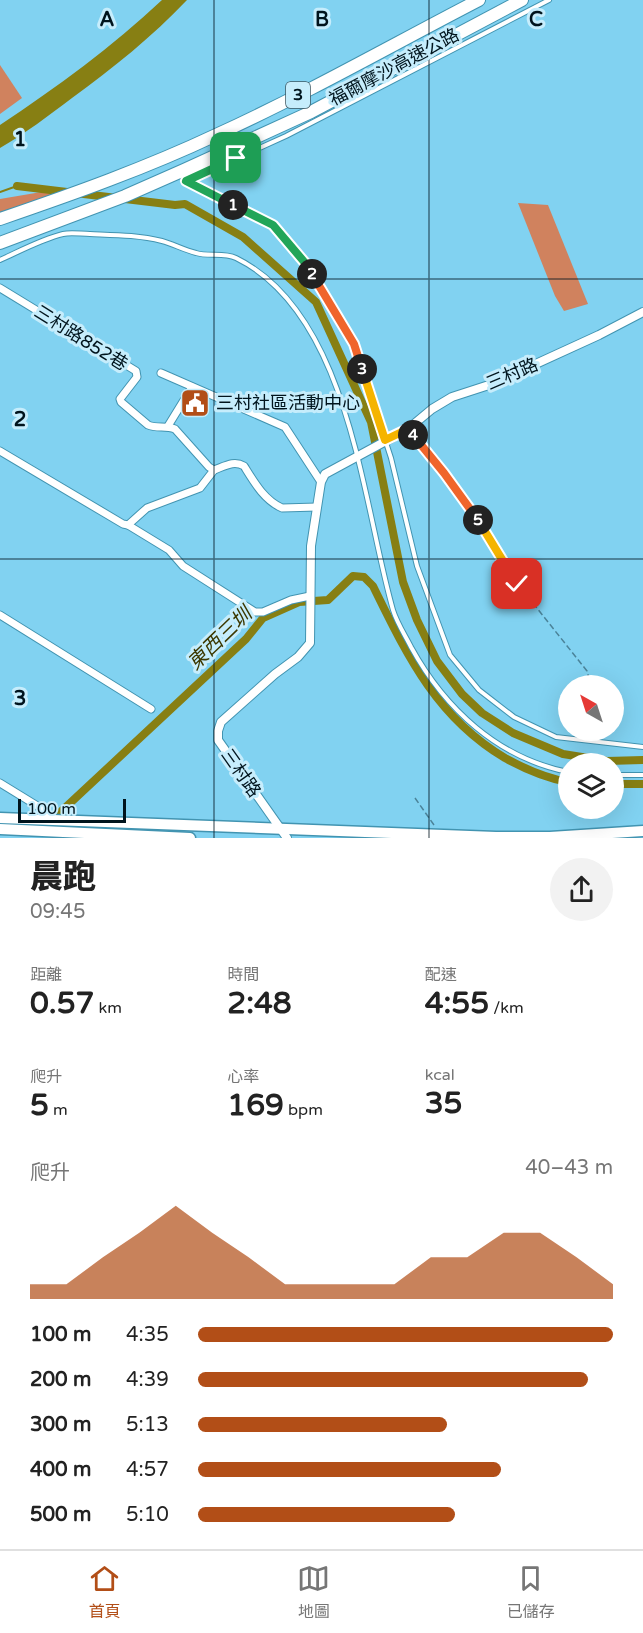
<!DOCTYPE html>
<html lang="zh-TW">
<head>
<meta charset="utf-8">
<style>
  body { margin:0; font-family:"Varela Round","Noto Sans TC",sans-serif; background:#f2f2f2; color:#222; height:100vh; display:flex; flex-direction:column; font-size:22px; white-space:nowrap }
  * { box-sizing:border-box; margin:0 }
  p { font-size:20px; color:#767676 }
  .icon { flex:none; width:33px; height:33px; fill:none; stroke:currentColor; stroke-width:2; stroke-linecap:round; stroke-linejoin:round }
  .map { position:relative; height:838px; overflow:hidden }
  .details { display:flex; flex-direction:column; background:#fff; flex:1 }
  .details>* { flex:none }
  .needle { width:39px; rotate:321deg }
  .tools { position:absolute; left:558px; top:675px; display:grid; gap:12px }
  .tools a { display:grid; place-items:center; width:66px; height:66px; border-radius:50%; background:#fff; box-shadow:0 6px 24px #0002; font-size:30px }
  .scale { position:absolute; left:18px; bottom:15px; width:108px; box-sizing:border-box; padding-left:6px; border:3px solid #00141d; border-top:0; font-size:16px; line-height:21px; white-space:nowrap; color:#00141d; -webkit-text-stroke:4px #c6edfc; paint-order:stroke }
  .pin { position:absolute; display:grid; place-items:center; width:51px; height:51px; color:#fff; margin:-26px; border-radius:12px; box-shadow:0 3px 9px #0006 }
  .km { position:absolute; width:30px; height:30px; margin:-15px; border-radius:50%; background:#222; color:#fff; font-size:16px; line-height:30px; text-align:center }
  .round { display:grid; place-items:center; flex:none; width:63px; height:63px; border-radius:32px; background:#f2f2f2 }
  .overview { display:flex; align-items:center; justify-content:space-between; height:102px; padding:0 30px }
  h1 { font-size:33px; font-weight:800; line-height:45px }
  .figures { display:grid; grid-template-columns:repeat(3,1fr); gap:9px; height:102px; padding:6px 30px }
  .figures div { display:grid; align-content:center }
  .figures b { font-size:30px; font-weight:800 }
  .figures small { font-size:16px; font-weight:400 }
  .figures p { font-size:16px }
  .chart { height:168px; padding:12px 30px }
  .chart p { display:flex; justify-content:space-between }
  .chart svg { width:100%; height:108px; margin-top:6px; fill:#b24e17; opacity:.7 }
  ul { padding:0 30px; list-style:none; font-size:20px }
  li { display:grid; grid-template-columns:96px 72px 1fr; align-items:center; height:45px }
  li i { height:15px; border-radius:8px; background:#b24e17 }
  .menu { display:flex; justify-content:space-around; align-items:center; height:84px; border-top:2px solid #e0e0e0; background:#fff; font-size:16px; color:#767676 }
  .menu a { display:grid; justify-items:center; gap:3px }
  .menu .current { color:#b24e17 }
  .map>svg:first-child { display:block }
</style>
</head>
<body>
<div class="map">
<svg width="643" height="838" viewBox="0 0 643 838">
  <rect width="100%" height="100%" fill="#81d2f1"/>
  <g fill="#d0825e">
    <path d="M0,65L22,98L0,114Z"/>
    <path d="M65,188L88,189L0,221V199Z"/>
    <path d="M518,203L548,205L588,304L564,311L555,296Z"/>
  </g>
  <path fill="#877f13" d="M162,0H187C152,37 113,68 72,98C48,116 26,133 0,148V125C57,87 112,47 162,0Z"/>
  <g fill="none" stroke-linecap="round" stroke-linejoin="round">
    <path stroke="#877f13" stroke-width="2" d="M0,192L17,186"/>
    <g stroke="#877f13" stroke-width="8">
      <path d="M17,186L175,205L185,204L243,237L316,302L371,422L403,582L417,620L437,661L462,694L482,713L513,733L563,754L607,761L643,760"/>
      <path d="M614,784H643"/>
      <path d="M53,819L246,639L263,618L299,602L328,600L353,576L364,577L373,586C407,655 436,717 505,758C525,769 546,778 568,782"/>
    </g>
    <g stroke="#4294b1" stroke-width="6">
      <g id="service">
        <path d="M186,181L273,225L306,264L330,306L343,324L354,344L391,458L417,566L450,655L479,690L514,717L556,737L643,747"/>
        <path d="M187,181L286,136L549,0"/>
        <path d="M0,260C20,251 42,239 63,234C71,232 81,234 90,234C114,235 138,235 162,241C173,244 184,250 196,253C208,257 224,252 236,258C350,314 362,502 393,610C397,623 405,635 411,647C445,709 498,758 568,772"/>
        <path d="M614,775H643"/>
      </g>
    </g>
    <g stroke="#4294b1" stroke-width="9">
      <g id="minor">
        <path d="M0,288L136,371L137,377L120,399L121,402L148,425C157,429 166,425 175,429L209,467L214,470C225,466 234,460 244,466C254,482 264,500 282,508L317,507"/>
        <path d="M161,373L285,427L321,482"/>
        <path d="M168,426L192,387"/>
        <path d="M0,451L123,524L128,525L147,508L200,488L214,470"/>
        <path d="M128,525L169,550L183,566L255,612H263L291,600L310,596"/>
        <path d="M0,615L151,709"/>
        <path d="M0,783L44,810L53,820"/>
      </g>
    </g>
    <g stroke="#4294b1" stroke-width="10">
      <path id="tertiary" d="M287,838L218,740V731L221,722L275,674L298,657L310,643L311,546L321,482L325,474L408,429L432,409L452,397L492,384L599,335L643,312"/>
    </g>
    <g stroke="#4294b1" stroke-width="13">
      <g id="primary">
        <path d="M0,818L496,837H550L643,831"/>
        <path d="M0,829L190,838"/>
      </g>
    </g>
    <g stroke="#4294b1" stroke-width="14">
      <g id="motorway">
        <path d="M0,219C73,194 146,168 216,135C306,94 392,45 479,0"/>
        <path d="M0,243L125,196L184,170L311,112L522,0"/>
      </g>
    </g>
    <g stroke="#4b8399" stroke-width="1.5" stroke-dasharray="6 3" stroke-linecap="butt">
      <path d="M413,435L445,473L492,541L517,583L587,671L591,686"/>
      <path d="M605,730L607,736"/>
      <path d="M415,798L434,825"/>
    </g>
    <use href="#service" stroke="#fff" stroke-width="4"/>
    <use href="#minor" stroke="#fff" stroke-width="7"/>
    <use href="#tertiary" stroke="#fff" stroke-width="8"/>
    <use href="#primary" stroke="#fff" stroke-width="10"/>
    <use href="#motorway" stroke="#fff" stroke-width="12"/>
  </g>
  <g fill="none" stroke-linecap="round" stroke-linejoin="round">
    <g stroke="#fff" stroke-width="12">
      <path id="split-1" d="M233,205L186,181L236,158"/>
    </g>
    <g stroke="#fff" stroke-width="12">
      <path id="split-2" d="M233,205L273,225L306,264L312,274"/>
    </g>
    <g stroke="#fff" stroke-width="12">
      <path id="split-3" d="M312,274L354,344L362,369"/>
    </g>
    <g stroke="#fff" stroke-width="12">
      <path id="split-4" d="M362,369L385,440L408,429L413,435"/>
    </g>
    <g stroke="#fff" stroke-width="12">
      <path id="split-5" d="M413,435L444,473L478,520"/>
    </g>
    <g stroke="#fff" stroke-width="12">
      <path id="split-6" d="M478,520L517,584"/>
    </g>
    <use href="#split-1" stroke="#22a559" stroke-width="8"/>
    <use href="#split-2" stroke="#22a559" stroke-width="8"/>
    <use href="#split-3" stroke="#f0652b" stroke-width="8"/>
    <use href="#split-4" stroke="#f5b400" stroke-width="8"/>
    <use href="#split-5" stroke="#f0652b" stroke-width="8"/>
    <use href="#split-6" stroke="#f5b400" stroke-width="8"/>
  </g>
  <path fill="none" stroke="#00141d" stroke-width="1.5" stroke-opacity="0.55" d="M214,0V838M429,0V838M0,279H643M0,559H643"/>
  <defs>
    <g id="civic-square" transform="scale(1.5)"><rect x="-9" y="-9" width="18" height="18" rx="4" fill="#b24e17" stroke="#c6edfc"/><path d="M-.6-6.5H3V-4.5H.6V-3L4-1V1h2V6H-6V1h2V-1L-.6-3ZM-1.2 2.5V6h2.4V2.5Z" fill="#fff"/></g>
  </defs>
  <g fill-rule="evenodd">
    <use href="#civic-square" x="195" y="403"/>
  </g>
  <g text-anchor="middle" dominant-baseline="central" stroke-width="6" stroke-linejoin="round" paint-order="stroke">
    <rect fill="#c6edfc" stroke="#3b5560" stroke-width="1.5" x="286" y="82" width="24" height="26" rx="4.5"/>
    <g font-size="16" font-weight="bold" fill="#00141d">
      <text x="298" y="95">3</text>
    </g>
    <g font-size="18" fill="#00141d" stroke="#c6edfc">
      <text transform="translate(394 67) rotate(-28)">福爾摩沙高速公路</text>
      <text transform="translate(81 338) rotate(32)">三村路852巷</text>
      <text transform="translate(512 374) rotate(-23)">三村路</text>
      <text transform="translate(241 773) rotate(55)">三村路</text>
    </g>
    <g font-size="18" fill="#00141d" stroke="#c6edfc" text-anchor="start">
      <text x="216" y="403">三村社區活動中心</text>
    </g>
    <g font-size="20" font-style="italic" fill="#3c3800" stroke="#c6edfc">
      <text transform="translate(220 639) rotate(-44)">東西三圳</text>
    </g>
  </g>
  <g font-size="20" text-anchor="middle" font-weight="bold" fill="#00141d" stroke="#c6edfc" stroke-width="6" stroke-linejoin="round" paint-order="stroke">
    <text x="107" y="26">A</text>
    <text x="322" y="26">B</text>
    <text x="536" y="26">C</text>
    <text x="20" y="146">1</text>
    <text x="20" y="426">2</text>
    <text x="20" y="705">3</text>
  </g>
</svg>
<div class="tools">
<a><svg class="needle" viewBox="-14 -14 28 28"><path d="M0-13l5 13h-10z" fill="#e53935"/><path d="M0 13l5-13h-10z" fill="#767676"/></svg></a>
<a><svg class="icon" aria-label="layers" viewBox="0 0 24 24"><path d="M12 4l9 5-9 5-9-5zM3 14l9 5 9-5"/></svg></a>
</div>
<div class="scale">100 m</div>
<div class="pin" style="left:236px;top:158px;background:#1e9e55"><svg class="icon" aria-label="arrive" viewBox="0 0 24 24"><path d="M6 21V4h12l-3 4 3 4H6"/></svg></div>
<div class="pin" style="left:517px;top:584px;background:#d93025"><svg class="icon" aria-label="check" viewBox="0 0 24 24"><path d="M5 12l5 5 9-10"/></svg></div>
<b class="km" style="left:233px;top:205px">1</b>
<b class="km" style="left:312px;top:274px">2</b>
<b class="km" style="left:362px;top:369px">3</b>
<b class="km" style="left:413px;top:435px">4</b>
<b class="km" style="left:478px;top:520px">5</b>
</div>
<section class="details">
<div class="overview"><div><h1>晨跑</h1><p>09:45</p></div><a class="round"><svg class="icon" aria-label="share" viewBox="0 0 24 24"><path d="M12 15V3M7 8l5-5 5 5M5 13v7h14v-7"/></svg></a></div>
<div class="figures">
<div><p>距離</p><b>0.57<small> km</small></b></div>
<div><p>時間</p><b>2:48</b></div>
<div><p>配速</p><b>4:55<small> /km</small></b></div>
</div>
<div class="figures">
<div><p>爬升</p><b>5<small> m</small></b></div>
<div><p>心率</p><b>169<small> bpm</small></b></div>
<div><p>kcal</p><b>35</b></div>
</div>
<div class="chart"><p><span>爬升</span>40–43 m</p>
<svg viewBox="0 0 160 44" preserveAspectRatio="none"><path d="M0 44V38L10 38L20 27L30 17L40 6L50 17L60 27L70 38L80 38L90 38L100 38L110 27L120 27L130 17L140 17L150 27L160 38V44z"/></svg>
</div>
<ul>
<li><b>100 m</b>4:35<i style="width:100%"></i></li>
<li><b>200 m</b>4:39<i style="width:94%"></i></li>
<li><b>300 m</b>5:13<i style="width:60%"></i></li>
<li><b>400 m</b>4:57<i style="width:73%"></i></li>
<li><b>500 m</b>5:10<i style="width:62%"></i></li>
</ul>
</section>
<nav class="menu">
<a class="current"><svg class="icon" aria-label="home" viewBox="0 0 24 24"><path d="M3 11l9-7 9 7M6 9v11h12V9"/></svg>首頁</a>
<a><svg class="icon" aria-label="map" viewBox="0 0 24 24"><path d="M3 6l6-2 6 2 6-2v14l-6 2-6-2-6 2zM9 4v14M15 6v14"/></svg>地圖</a>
<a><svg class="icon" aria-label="saved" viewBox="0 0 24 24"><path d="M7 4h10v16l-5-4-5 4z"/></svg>已儲存</a>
</nav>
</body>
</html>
